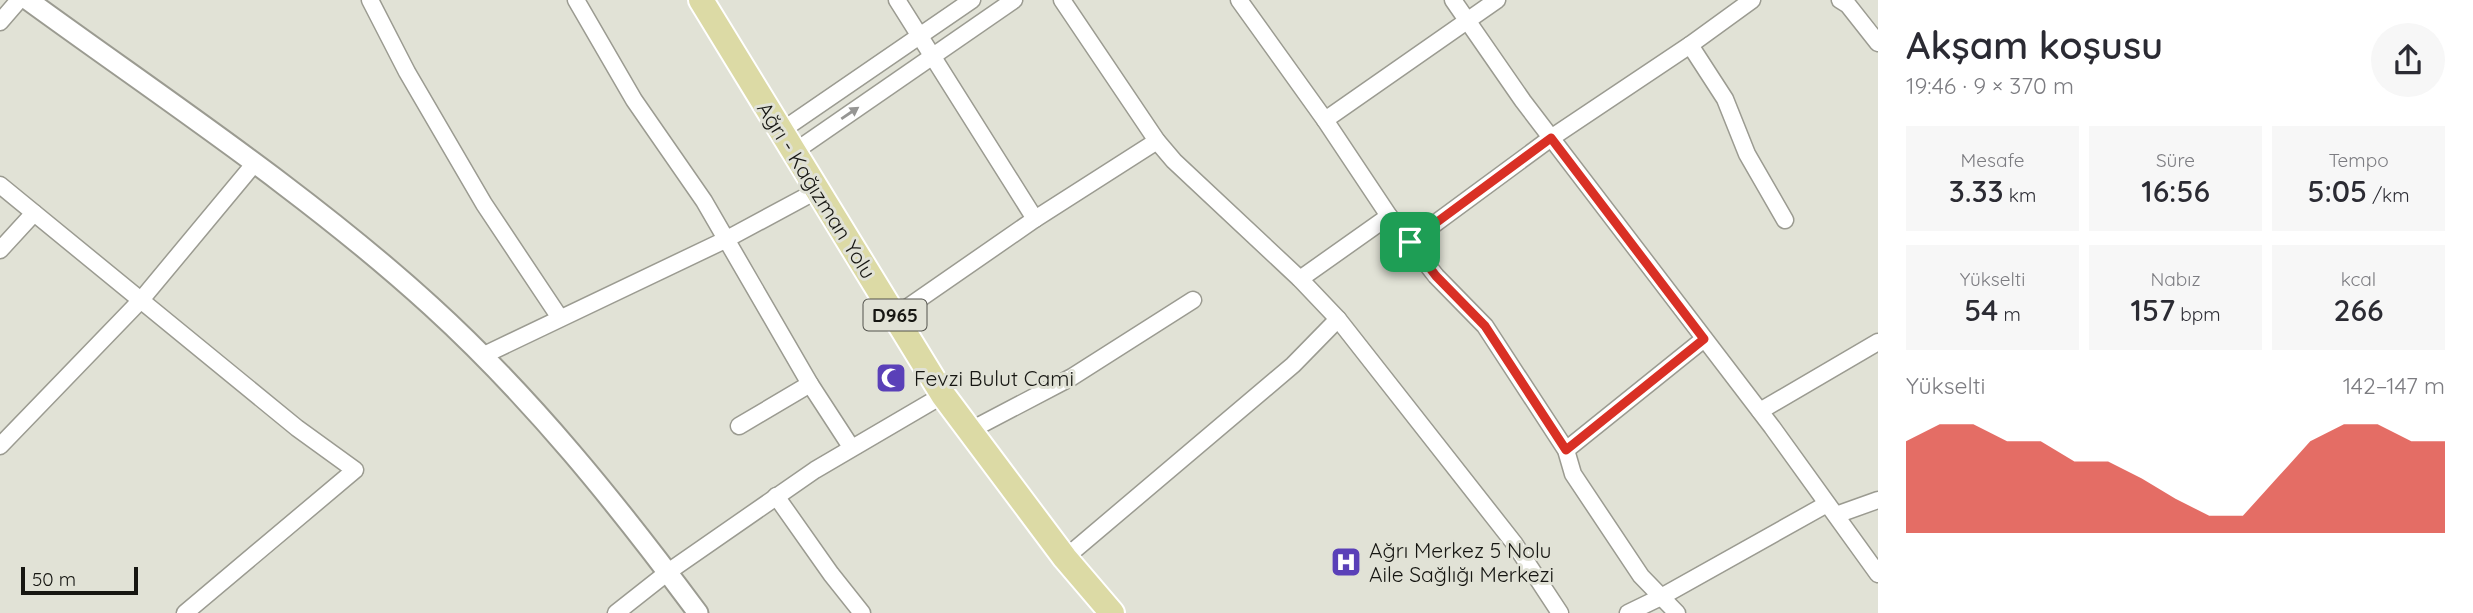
<!DOCTYPE html>
<html lang="tr">
<head>
<meta charset="utf-8">
<style>
  body { margin:0; font-family:Quicksand,sans-serif; background:#f7f7f7; color:#2b2b33; height:100vh; display:flex; flex-direction:column; font-size:26px; white-space:nowrap }
  * { box-sizing:border-box; margin:0 }
  p { font-size:23px; color:#7c7c81 }
  .icon { flex:none; width:38px; height:38px; fill:none; stroke:currentColor; stroke-width:2; stroke-linecap:round; stroke-linejoin:round }
  .map { position:relative; flex:1; overflow:hidden }
  .sheet { display:flex; flex-direction:column; background:#fff; width:595px }
  .sheet>* { flex:none }
  .scale { position:absolute; left:21px; bottom:18px; width:117px; box-sizing:border-box; padding-left:7px; border:4px solid #161612; border-top:0; font-size:19px; line-height:24px; white-space:nowrap; color:#161612; -webkit-text-stroke:5px #e1e2d6; paint-order:stroke }
  .pin { position:absolute; display:grid; place-items:center; width:60px; height:60px; color:#fff; margin:-30px; border-radius:14px; box-shadow:0 4px 10px #0006 }
  .round { display:grid; place-items:center; flex:none; width:74px; height:74px; border-radius:37px; background:#f7f7f7 }
  .overview { display:flex; align-items:center; justify-content:space-between; height:119px; padding:0 28px }
  h1 { font-size:38px; font-weight:600; line-height:52px }
  .metrics { display:grid; grid-template-columns:repeat(3,1fr); gap:10px; height:119px; padding:7px 28px }
  .metrics div { display:grid; align-content:center; border-radius:0px; background:#f7f7f7; text-align:center }
  .metrics b { font-size:30px; font-weight:600 }
  .metrics small { font-size:19px; font-weight:400 }
  .metrics p { font-size:19px }
  .chart { height:196px; padding:14px 28px }
  .chart p { display:flex; justify-content:space-between }
  .chart svg { width:100%; height:126px; margin-top:7px; fill:#d93025; opacity:.7 }
  main { display:flex; flex:1; min-height:0 }
  .map>svg:first-child { display:block }
</style>
</head>
<body>
<main>
<div class="map">
<svg width="1878" height="613" viewBox="0 0 1878 613">
  <rect width="100%" height="100%" fill="#e1e2d6"/>
  <g fill="none" stroke-linecap="round" stroke-linejoin="round">
    <g stroke="#9b9b91" stroke-width="19">
      <g id="minor">
        <path d="M370,0L407,72L484,204L560,318"/>
        <path d="M576,0L634,100L704,201L810,384L851,447"/>
        <path d="M897,0L1035,219"/>
        <path d="M1062,0L1157,141L1174,161L1300,279L1338,319L1514,543L1560,613"/>
        <path d="M1239,0L1325,120L1389,216L1436,276L1485,326L1566,450L1573,474L1641,576L1677,613"/>
        <path d="M1453,0L1523,101L1772,427L1878,574"/>
        <path d="M1840,0L1848,5L1878,43"/>
        <path d="M0,22L19,0"/>
        <path d="M1690,45L1725,99L1747,154L1785,220"/>
        <path d="M1325,120L1497,0"/>
        <path d="M781,131L972,0"/>
        <path d="M794,152L1014,0"/>
        <path d="M0,185L297,428L355,470L185,613"/>
        <path d="M1410,242L1551,138L1690,45L1752,0"/>
        <path d="M0,250L34,213"/>
        <path d="M1300,279L1389,216"/>
        <path d="M895,316L1035,219L1157,141"/>
        <path d="M482,356L725,240L818,190"/>
        <path d="M1760,411L1878,342"/>
        <path d="M739,426L810,384"/>
        <path d="M969,431L1072,377L1193,300"/>
        <path d="M0,446L141,300L254,164"/>
        <path d="M1566,450L1704,339"/>
        <path d="M776,496L831,574L862,613"/>
        <path d="M1836,515L1878,500"/>
        <path d="M1065,558L1293,365L1338,319"/>
        <path d="M616,613L668,572L815,470L943,395"/>
        <path d="M1628,613L1661,597L1827,504"/>
      </g>
    </g>
    <g stroke="#9b9b91" stroke-width="23">
      <path id="tertiary" d="M28,0C164,99 307,193 431,306C532,398 617,504 698,613"/>
    </g>
    <g stroke="#fff" stroke-width="28">
      <path id="primary" d="M701,0L943,395L1065,558L1112,613"/>
    </g>
    <use href="#minor" stroke="#fff" stroke-width="16"/>
    <use href="#tertiary" stroke="#fff" stroke-width="19"/>
    <use href="#primary" stroke="#dcdaa5" stroke-width="24"/>
  </g>
  <defs><path id="oneway-solid" d="M-6-.8H1V-3.2L6.5 0L1 3.2V.8H-6Z" transform="scale(1.75)"/></defs>
  <use fill="#969694" href="#oneway-solid" transform="translate(850 113) rotate(-34)"/>
  <g fill="none" stroke-linecap="round" stroke-linejoin="round">
    <g stroke="#fff" stroke-width="14">
      <path id="route" d="M1551,138L1704,339L1566,450L1485,326L1436,276L1410,242Z"/>
    </g>
    <use href="#route" stroke="#d93025" stroke-width="9"/>
  </g>
  <defs>
    <g id="mosque-square" transform="scale(1.575)"><rect x="-9" y="-9" width="18" height="18" rx="4" fill="#5a40b8" stroke="#e1e2d6"/><path d="M3.5-4.9A6 6 0 1 0 3.5 4.9A5 5 0 1 1 3.5-4.9Z" fill="#fff"/></g>
    <g id="hospital-square" transform="scale(1.575)"><rect x="-9" y="-9" width="18" height="18" rx="4" fill="#5a40b8" stroke="#e1e2d6"/><path d="M-5-5h3v3.5h4V-5h3V5h-3V1.5h-4V5h-3Z" fill="#fff"/></g>
  </defs>
  <g fill-rule="evenodd">
    <use href="#mosque-square" x="891" y="378"/>
    <use href="#hospital-square" x="1346" y="562"/>
  </g>
  <g text-anchor="middle" dominant-baseline="central" stroke-width="6" stroke-linejoin="round" paint-order="stroke">
    <rect fill="#e1e2d6" stroke="#53534d" stroke-width="2" x="863.5" y="299.5" width="63" height="31" rx="5"/>
    <g font-size="19" font-weight="bold" fill="#161612">
      <text x="895" y="315">D965</text>
    </g>
    <g font-size="21" fill="#161612" stroke="#e1e2d6">
      <text transform="translate(817 190) rotate(58)">Ağrı - Kağızman Yolu</text>
    </g>
    <g font-size="21" fill="#161612" stroke="#e1e2d6" text-anchor="start">
      <text x="914" y="378">Fevzi Bulut Cami</text>
      <text x="1369" y="550">Ağrı Merkez 5 Nolu<tspan x="1369" dy="24">Aile Sağlığı Merkezi</tspan></text>
    </g>
  </g>
</svg>
<div class="scale">50 m</div>
<div class="pin" style="left:1410px;top:242px;background:#1e9e55"><svg class="icon" aria-label="arrive" viewBox="0 0 24 24"><path d="M6 21V4h12l-3 4 3 4H6"/></svg></div>
</div>
<section class="sheet">
<div class="overview"><div><h1>Akşam koşusu</h1><p>19:46 · 9 × 370 m</p></div><a class="round"><svg class="icon" aria-label="share" viewBox="0 0 24 24"><path d="M12 15V3M7 8l5-5 5 5M5 13v7h14v-7"/></svg></a></div>
<div class="metrics">
<div><p>Mesafe</p><b>3.33<small> km</small></b></div>
<div><p>Süre</p><b>16:56</b></div>
<div><p>Tempo</p><b>5:05<small> /km</small></b></div>
</div>
<div class="metrics">
<div><p>Yükselti</p><b>54<small> m</small></b></div>
<div><p>Nabız</p><b>157<small> bpm</small></b></div>
<div><p>kcal</p><b>266</b></div>
</div>
<div class="chart"><p><span>Yükselti</span>142–147 m</p>
<svg viewBox="0 0 160 44" preserveAspectRatio="none"><path d="M0 44V12L10 6L20 6L30 12L40 12L50 19L60 19L70 25L80 32L90 38L100 38L110 25L120 12L130 6L140 6L150 12L160 12V44z"/></svg>
</div>
</section>
</main>
</body>
</html>
